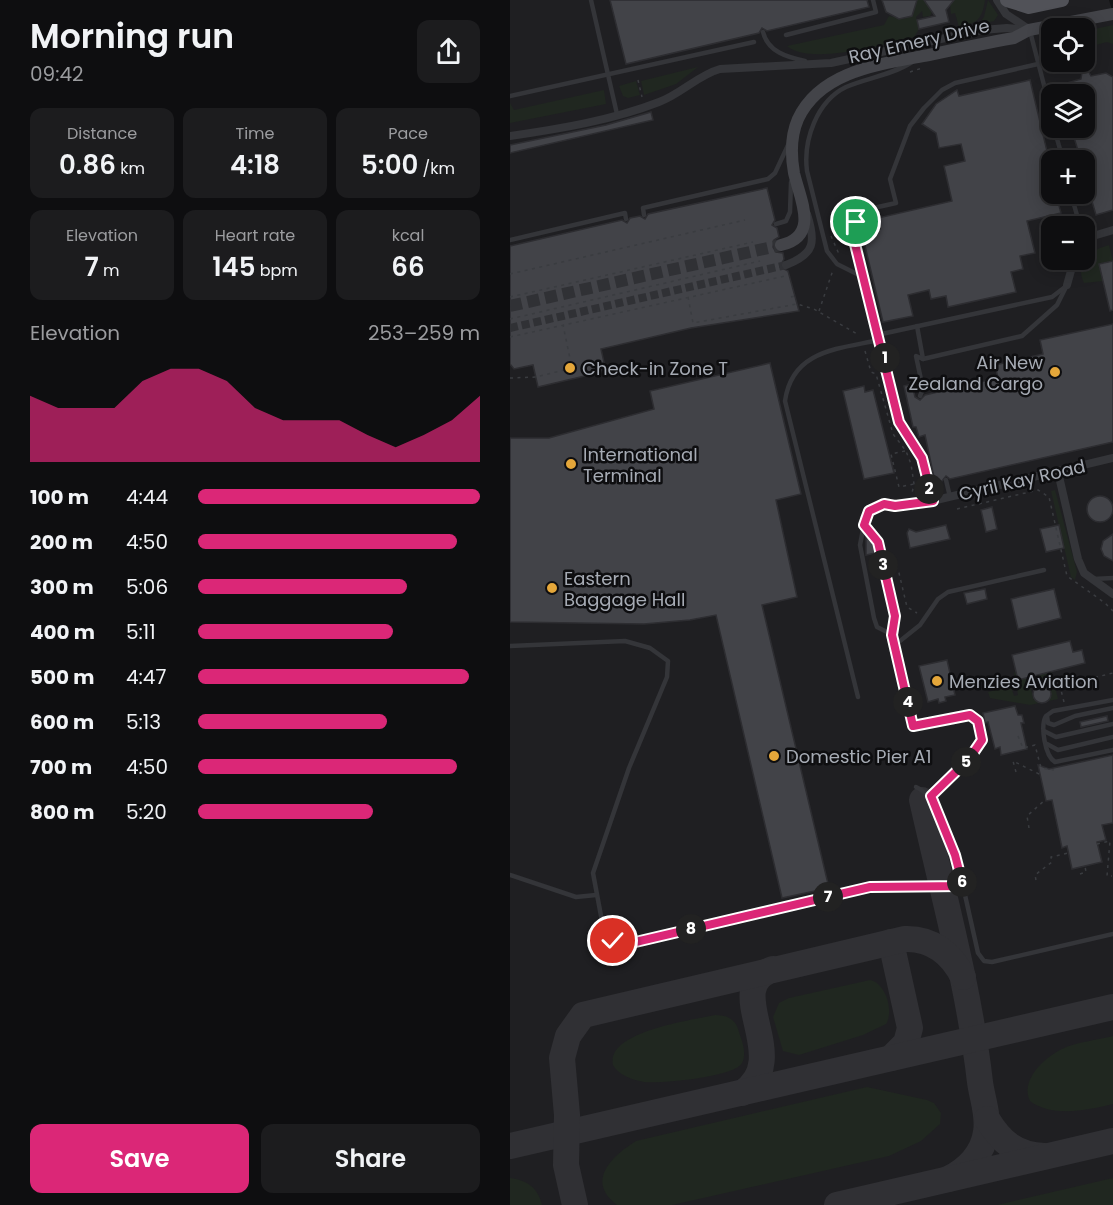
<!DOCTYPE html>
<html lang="en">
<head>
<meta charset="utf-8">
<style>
  body { margin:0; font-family:Poppins,sans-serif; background:#1c1c1e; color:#f1f3f6; height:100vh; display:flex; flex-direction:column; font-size:22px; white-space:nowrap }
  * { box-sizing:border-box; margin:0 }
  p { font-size:20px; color:#9b9c9f }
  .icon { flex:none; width:33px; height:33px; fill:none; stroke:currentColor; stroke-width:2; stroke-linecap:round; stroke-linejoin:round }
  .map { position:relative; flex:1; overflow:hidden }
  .drawer { display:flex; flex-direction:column; background:#0e0e10; width:510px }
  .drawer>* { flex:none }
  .controls { position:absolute; left:531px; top:18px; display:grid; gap:12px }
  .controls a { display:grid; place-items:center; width:54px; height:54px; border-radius:12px; background:#0e0e10; box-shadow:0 3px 15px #0003,0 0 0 2px #2e2e30; font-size:30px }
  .pin { position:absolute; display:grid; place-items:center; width:51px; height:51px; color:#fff; margin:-26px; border:3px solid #fff; border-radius:50%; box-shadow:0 2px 6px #0007 }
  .km { position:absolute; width:30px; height:30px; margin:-15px; border-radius:50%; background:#222; color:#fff; font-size:16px; line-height:30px; text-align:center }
  .round { display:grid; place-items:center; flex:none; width:63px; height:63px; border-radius:12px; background:#1c1c1e }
  .headline { display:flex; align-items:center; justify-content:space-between; height:102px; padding:0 30px }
  h1 { font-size:33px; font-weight:600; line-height:45px }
  .metrics { display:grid; grid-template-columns:repeat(3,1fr); gap:9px; height:102px; padding:6px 30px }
  .metrics div { display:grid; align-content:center; border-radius:12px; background:#1c1c1e; text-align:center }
  .metrics b { font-size:26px; font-weight:600 }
  .metrics small { font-size:16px; font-weight:400 }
  .metrics p { font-size:16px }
  .chart { height:168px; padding:12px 30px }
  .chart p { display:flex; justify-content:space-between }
  .chart svg { width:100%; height:108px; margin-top:6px; fill:#db2777; opacity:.7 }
  .cta { display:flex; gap:12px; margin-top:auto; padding:12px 30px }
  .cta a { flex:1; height:69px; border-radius:12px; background:#db2777; color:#fff; font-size:24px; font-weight:600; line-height:69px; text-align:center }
  .cta a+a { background:#1c1c1e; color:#f1f3f6 }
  ul { padding:0 30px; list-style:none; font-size:20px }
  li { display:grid; grid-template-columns:96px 72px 1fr; align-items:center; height:45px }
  li i { height:15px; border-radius:8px; background:#db2777 }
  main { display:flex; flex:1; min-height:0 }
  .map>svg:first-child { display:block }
</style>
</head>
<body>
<main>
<section class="drawer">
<div class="headline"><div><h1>Morning run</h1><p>09:42</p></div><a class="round"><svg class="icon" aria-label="share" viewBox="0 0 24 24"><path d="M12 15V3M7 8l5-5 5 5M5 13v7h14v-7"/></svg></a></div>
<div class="metrics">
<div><p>Distance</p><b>0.86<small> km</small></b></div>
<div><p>Time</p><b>4:18</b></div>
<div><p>Pace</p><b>5:00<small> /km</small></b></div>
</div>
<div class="metrics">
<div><p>Elevation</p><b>7<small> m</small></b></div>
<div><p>Heart rate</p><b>145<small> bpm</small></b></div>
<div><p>kcal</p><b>66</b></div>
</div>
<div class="chart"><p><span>Elevation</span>253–259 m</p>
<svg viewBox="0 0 160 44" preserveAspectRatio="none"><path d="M0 44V17L10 22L20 22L30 22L40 11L50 6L60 6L70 11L80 22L90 27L100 27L110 27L120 33L130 38L140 33L150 27L160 17V44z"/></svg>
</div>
<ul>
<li><b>100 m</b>4:44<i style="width:100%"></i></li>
<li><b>200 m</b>4:50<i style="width:92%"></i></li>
<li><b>300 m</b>5:06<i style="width:74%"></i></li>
<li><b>400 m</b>5:11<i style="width:69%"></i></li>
<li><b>500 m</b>4:47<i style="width:96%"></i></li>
<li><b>600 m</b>5:13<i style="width:67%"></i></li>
<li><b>700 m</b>4:50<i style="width:92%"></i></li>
<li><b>800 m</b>5:20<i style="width:62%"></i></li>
</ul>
<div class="cta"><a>Save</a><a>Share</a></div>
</section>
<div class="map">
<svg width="603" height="1205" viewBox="0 0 603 1205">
  <rect width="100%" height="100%" fill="#131315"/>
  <path fill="#1f1f22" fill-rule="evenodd" d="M0,0H599L603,13V1205H0ZM542,28H574V62H542ZM542,94H574V128H542ZM542,160H574V194H542ZM542,226H574V260H542Z"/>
  <g fill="#202720">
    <path d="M406,0H416L423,10L420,16L413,17L412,11L406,17L409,29L404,37C376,44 300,66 277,46L374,25L379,16L394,19L403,13Z"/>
    <path d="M442,0H475C472,19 468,23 449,27L445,13L441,14L440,6Z"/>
    <path d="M478,0L488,15L484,21L468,25L474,17Z"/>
    <path d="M603,25V44L597,42L575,48V31Z"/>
    <path d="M188,67L166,84L134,95L131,81Z"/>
    <path d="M126,81L130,95L118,98L113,96L109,86Z"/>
    <path d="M94,90L96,104L0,123V103L4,110Z"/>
    <path d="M599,245L603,261L589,264L593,281L574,283C564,262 580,250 599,245Z"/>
    <path d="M545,490L567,572L565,580L561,577L541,491Z"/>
    <path d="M541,671L548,699L520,705L480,698L478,692L501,686L504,696L508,695L504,672L517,677L524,700H536L542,695L540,689L535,687L525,689L520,677Z"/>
    <path d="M360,980C376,983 384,1012 376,1024L353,1035L289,1055L273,1051L263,1017L269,1003L279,998Z"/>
    <path d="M205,1015C217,1015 226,1019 229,1032C232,1041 237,1053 232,1063C225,1077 150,1084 134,1082C123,1080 108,1075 103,1065C96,1031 183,1020 205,1015Z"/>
    <path d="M603,1036V1104C579,1110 542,1118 520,1101C510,1080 534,1058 552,1049C567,1042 587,1040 603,1036Z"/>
    <path d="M357,1087L417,1100L424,1103L431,1113L430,1124L411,1141L379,1156L162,1205H107C75,1181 102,1156 126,1141Z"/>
    <path d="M0,1178C17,1180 28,1188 32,1205H0Z"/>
    <path d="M603,1178V1205H487Z"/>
  </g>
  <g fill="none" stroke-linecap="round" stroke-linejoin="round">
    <g stroke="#303034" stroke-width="26">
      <path d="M412,800C433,894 459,987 470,1082C472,1098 479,1115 476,1132C473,1154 457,1170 438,1179"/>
      <path d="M381,1058L396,1043L400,1028L381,942"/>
      <path d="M232,1093C285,1058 209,988 263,969"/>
      <path d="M477,1119C491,1142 506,1155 534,1156"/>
      <path d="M0,1146L603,1007"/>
      <path d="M65,1205L56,1165L57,1115L52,1058L58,1036L73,1015L395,939C422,938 442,954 453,977"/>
      <path d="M327,1205L603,1141"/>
    </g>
  </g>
  <g fill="#424348" stroke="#2d2d31" stroke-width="1.5">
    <path d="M100,0H357L359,7L257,31L252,28L249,33L116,64Z"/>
    <path d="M372,0H407L402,16L389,19L376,12Z"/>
    <path d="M414,0H444L436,10L439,22L409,29L407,20L425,16Z"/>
    <path d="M577,69L581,76L596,73L603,77V210L586,215L574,174V160H571L561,128H574V94H560L557,83L571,79L572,72Z"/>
    <path d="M520,80L542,172V194H546L551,213L517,221L525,253L510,256L513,269L501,272L506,292L438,307L436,296L421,299L419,290L398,295L403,316L373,322L352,233L370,229L368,218L442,201L434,166L455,161L451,144L429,148L426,133L412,124L426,104L447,90L449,96Z"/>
    <path d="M141,112L143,120L0,153V145L96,125Z"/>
    <path d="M257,188L265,220L262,225L267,228L269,237L264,240L263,247L266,252L273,253L274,259L270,267L278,271L289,311L181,328L91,349L96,371L28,387L23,365L4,369L0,364V246L112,220L117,223L120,218L130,216L135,219L138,214Z"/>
    <path d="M603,261V310L600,311L589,264Z"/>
    <path d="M603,324V442L440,479L436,476L432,481L425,482L415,435L409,437L406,427H403L394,386L402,384L405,397L410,400L415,395L488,378L485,365L533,354L530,340Z"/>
    <path d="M260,363L291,494L266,500L287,597L252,605L319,888L272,898L206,615L180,620L134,624L0,622V438H39L144,409L140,391Z"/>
    <path d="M354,386L355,392L363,390L384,473L354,479L333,391Z"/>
    <circle cx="590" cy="509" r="13"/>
    <path d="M482,507L487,529L476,532L471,510Z"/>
    <path d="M436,525L440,539L400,548L397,533L399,529L406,532Z"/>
    <path d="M549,525L554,548L536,552L530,529Z"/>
    <path d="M603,534V561L594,556L591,549L593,541Z"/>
    <path d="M356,537L364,544L366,553L356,555Z"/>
    <path d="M475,589L477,599L457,604L454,593Z"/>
    <path d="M544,589L551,618L508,629L501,599Z"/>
    <path d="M560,641L563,652L572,650L575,663L508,680L502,655Z"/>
    <path d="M437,660L445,695L435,697L436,701L429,703L428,699L418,702L409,666Z"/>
    <circle cx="532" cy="694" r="9"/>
    <path d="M505,706L508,715H512L514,723H511L517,749L491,755L490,747L485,749L478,722L475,723L473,713Z"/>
    <path d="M597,716L598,721L571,727L570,722Z"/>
    <path d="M603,755V823L592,825L596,840L587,842L592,862L562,869L557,846L552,848L542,800L536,801L528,765L539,769Z"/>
  </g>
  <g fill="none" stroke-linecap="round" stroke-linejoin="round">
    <path stroke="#303135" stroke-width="8" stroke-dasharray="8 4" stroke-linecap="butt" d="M0,328L276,265"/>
    <path stroke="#303135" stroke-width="12" stroke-dasharray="12 6" stroke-linecap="butt" d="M0,306L271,245"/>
    <g stroke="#3a3c40" stroke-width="1.5" stroke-dasharray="3 4.5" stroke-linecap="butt">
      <path d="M532,44L542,42"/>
      <path d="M400,72L412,68"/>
      <path d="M128,80L132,97"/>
      <path d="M321,236L329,254"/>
      <path d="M0,274L235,220"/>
      <path d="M0,297L243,242"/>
      <path d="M178,297L183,323L287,304L304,309L349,335"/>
      <path d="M281,297L285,296"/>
      <path d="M309,311L323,270"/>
      <path d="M0,319L250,261"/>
      <path d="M0,337L275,276"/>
      <path d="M355,351L361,372L366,374L383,434L396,451L401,464L404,484L402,493"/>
      <path d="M0,378L26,377L62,368L53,325"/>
      <path d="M395,451L381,454L389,487L404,484"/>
      <path d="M447,509L528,490L539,497L557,576L595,603L603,611"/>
      <path d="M378,553L389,573L397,607L407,613"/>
      <path d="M554,702L550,686L603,673"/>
      <path d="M508,736L513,748L525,745L531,768L544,770"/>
      <path d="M506,772L503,761L531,775"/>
      <path d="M519,828L517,816L535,800"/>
      <path d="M587,844L600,841L597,876H602"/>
      <path d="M570,874L576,872L575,866"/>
      <path d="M526,880L525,875L542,862L541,857L558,853"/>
    </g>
    <g stroke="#343539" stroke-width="4.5">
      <path d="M81,0L107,114"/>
      <path d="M520,31L542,116"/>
      <path d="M253,32C258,52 277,57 295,61"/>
      <path d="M276,35L366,12L363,0"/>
      <path d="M0,96L244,42"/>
      <path d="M544,128L553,160"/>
      <path d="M561,194L570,226"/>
      <path d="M134,215L133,208L258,179L265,173L279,143"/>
      <path d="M266,224L276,221L280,212L281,182"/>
      <path d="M0,240L115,213L116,219"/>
      <path d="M353,277L327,264L317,251L297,171C293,140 307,101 336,87C357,78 382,75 402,62"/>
      <path d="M407,326L413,359L512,336L547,305L557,285"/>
      <path d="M367,335L542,297L555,287"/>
      <path d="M410,396L413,389L406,356L413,359"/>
      <path d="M436,480L440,497"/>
      <path d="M422,501L412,458L389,422L343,236L350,211L386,203L380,179L400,126L414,108L432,90L445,83L528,64"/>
      <path d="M354,524L350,545L364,618L367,627L383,635"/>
      <path d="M354,525L368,542L385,616L383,635L404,730"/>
      <path d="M583,579L603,578"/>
      <path d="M385,645L410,625L428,599L438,592L534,570"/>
      <path d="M0,646L115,641L140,648L158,661L157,677L119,768L83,873L94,932L103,941L117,944L360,887L453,886L468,953L474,961L482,962L603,934"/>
      <path d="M348,697L275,401C282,350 328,349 369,340"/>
      <path d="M603,700L543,711L536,716C530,726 535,756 545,762L603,750"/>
      <path d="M537,716L538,723L544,725L565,716L603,708"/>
      <path d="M403,726L460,715L468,721L472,739L459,759L421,796"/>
      <path d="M534,731L546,737L603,724"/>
      <path d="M537,744L548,750L603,737"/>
      <path d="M406,787C435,800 445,857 453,886"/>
      <path d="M0,875L66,897L86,895"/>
    </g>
    <g stroke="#343539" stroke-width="8">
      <path d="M487,0L496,14L517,28"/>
      <path d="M0,136C49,129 103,120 149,102C171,94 188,75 210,69L321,63L472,30L497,28L519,30"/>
      <path d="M574,243L583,236L603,230"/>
      <path d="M276,265C305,254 306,242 297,214"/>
      <path d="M557,285L564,260"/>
      <path d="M548,472L568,559L574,573L603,594"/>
      <path d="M354,517C366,499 400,506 422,501L603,458"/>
    </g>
    <path stroke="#434449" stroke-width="12" d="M271,245C310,236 290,199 284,173C281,156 281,135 288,119C311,70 372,64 419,55C447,49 476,43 504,38L519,30L603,14"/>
    <path stroke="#515258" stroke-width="14" d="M497,0L519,7L552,0"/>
  </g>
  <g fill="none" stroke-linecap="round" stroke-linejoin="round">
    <g stroke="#fff" stroke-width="12">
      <path id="route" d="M103,941L117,944L360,887L453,886L445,855L421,796L459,759L472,740L468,721L460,715L403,726L382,635L385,616L368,542L354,525L359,511L374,504L385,506L423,501L412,458L389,422L343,236L346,222"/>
    </g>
    <use href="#route" stroke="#db2777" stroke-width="8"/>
  </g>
  <g fill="#e5a73a" stroke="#0e0e10" stroke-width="2">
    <circle cx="60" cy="368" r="6"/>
    <circle cx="545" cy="372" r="6"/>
    <circle cx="61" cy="464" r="6"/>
    <circle cx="42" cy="588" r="6"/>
    <circle cx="427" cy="681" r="6"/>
    <circle cx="264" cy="756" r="6"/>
  </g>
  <g text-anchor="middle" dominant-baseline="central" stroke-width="5" stroke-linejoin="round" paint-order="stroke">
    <g font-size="18" fill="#a6abb4" stroke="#0e0e10">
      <text transform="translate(409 41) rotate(-13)">Ray Emery Drive</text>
      <text transform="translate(512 480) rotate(-13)">Cyril Kay Road</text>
    </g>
    <g font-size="18" fill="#a6abb4" stroke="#0e0e10" text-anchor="start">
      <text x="533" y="362" text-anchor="end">Air New<tspan x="533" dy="21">Zealand Cargo</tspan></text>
      <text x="72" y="368">Check-in Zone T</text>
      <text x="73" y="454">International<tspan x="73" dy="21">Terminal</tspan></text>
      <text x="54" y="578">Eastern<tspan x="54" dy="21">Baggage Hall</tspan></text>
      <text x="439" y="681">Menzies Aviation</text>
      <text x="276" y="756">Domestic Pier A1</text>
    </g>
  </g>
</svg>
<div class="controls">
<a><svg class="icon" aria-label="locate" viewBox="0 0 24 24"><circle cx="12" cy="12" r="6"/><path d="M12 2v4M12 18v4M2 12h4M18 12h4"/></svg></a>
<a><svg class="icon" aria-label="layers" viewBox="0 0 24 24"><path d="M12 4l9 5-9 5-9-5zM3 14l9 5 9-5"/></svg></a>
<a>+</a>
<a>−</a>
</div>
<div class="pin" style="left:346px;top:222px;background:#1e9e55"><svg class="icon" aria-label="arrive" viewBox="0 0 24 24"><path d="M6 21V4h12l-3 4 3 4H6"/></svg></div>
<div class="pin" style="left:103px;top:941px;background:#d93025"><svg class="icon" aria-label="check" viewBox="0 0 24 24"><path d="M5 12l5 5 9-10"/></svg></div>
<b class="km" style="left:375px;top:358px">1</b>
<b class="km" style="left:419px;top:489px">2</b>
<b class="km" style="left:373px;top:565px">3</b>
<b class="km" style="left:398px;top:702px">4</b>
<b class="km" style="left:456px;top:762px">5</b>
<b class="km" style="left:452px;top:882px">6</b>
<b class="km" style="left:318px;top:897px">7</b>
<b class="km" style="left:181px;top:929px">8</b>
</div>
</main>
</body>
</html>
